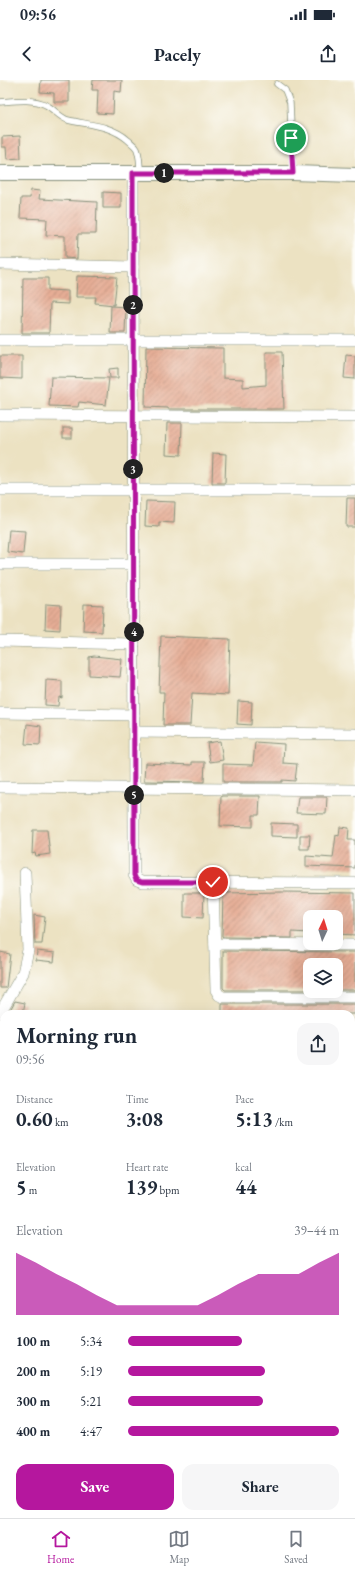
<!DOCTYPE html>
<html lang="en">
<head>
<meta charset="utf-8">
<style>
  body { margin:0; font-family:"EB Garamond",serif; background:#f6f6f7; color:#1f2937; height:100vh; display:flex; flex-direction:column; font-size:15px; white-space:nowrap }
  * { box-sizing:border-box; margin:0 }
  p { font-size:13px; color:#747a83 }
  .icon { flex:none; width:22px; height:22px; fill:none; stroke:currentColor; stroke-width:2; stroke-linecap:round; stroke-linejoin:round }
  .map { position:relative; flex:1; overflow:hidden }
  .panel { position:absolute; left:0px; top:930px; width:355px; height:508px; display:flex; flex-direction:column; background:#fff; border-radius:12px 12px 0 0; box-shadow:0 4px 16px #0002 }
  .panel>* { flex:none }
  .needle { width:26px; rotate:4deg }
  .controls { position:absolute; left:303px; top:830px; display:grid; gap:8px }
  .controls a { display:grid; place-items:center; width:40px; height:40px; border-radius:8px; background:#fff; box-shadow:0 4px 16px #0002; font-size:20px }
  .pin { position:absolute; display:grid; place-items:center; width:34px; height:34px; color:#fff; margin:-17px; border:2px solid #fff; border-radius:50%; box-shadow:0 1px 4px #0007 }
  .km { position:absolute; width:20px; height:20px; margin:-10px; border-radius:50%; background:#222; color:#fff; font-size:11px; line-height:20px; text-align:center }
  .round { display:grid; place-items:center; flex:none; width:42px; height:42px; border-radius:12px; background:#f6f6f7 }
  .headline { display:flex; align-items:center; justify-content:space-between; height:68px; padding:0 16px }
  h1 { font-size:22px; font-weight:700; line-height:30px }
  .figures { display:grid; grid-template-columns:repeat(3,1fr); gap:6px; height:68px; padding:4px 16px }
  .figures div { display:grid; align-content:center }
  .figures b { font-size:20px; font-weight:700 }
  .figures small { font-size:11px; font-weight:400 }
  .figures p { font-size:11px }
  .chart { height:112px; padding:8px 16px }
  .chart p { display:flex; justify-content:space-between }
  .chart svg { width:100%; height:72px; margin-top:4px; fill:#b5179e; opacity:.7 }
  .primary-button { display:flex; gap:8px; margin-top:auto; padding:8px 16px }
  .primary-button a { flex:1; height:46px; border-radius:12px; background:#b5179e; color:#fff; font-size:16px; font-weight:700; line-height:46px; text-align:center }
  .primary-button a+a { background:#f6f6f7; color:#1f2937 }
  ul { padding:0 16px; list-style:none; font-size:13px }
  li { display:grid; grid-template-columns:64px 48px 1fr; align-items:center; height:30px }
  li i { height:10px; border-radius:5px; background:#b5179e }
  .status { display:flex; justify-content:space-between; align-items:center; height:28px; padding:0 20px; background:#fff; direction:ltr }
  .status svg { height:11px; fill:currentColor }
  header { display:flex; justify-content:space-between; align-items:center; height:52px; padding:0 16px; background:#fff; font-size:18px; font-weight:700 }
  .tab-bar { display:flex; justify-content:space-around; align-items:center; height:56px; border-top:1px solid #e0e1e3; background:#fff; font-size:11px; color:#747a83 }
  .tab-bar a { display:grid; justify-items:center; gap:2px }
  .tab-bar .on { color:#b5179e }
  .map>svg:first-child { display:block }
</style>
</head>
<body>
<div class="status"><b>09:56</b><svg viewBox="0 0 49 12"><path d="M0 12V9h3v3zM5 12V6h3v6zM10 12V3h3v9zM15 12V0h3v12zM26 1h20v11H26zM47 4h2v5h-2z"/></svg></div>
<header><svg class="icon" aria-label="back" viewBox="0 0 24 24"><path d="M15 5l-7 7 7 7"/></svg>Pacely<svg class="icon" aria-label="share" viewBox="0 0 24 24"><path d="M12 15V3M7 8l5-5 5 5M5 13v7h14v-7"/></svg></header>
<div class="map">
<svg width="355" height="1438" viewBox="0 0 355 1438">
  <defs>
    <pattern id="building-hatch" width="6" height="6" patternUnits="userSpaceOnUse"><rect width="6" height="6" fill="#e6ad95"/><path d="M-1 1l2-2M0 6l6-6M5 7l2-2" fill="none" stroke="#ba8e7a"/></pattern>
  </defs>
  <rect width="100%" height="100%" fill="#fdfcf7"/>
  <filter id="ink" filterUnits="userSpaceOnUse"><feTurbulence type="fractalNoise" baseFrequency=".025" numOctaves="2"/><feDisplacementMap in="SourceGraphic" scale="8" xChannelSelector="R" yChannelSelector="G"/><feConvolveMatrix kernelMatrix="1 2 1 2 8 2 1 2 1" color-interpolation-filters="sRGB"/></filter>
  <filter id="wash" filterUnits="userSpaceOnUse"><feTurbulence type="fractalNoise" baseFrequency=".012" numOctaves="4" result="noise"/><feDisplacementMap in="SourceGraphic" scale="16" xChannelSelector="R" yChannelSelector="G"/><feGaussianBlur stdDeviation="0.9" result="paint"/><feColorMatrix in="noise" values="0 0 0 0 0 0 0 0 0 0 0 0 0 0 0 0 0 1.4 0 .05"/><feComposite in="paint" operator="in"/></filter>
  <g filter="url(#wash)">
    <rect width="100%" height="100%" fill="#ece2c2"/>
    <g id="blocks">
      <g fill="url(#building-hatch)">
        <path d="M41,0H69V22H54V13L40,12Z"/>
        <path d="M93,0H122L121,12L114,11L113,34L97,33L98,10H92Z"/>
        <path d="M20,56L21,78L7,79L6,67H2V57Z"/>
        <path d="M31,110L40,111L39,119L97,122L96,154H78L77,179L65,178V156L46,155L47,139L20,138L21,118H30Z"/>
        <path d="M103,112L121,113V128H103Z"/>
        <path d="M77,196L117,197L114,225L95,223L96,217H76Z"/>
        <path d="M23,198H48V210L68,211V224L50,223L49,253H22Z"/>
        <path d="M111,226L126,227L125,253H110Z"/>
        <path d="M146,267L223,268V298L243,299V307L266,305V272H282L284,329H168V328L145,327Z"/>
        <path d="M346,275L355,276V299L344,298Z"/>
        <path d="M0,276H22V299L0,298Z"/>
        <path d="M118,288V298H110L109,289Z"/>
        <path d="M51,297L109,298L106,325L79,322L78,327L49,326Z"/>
        <path d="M167,343H182L181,375L166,374Z"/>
        <rect x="63" y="348" width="9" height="10"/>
        <path d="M213,373L226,374L225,403H212Z"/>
        <path d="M347,418H355V447H346Z"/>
        <path d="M146,421L175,422L174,443L159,442V447L145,446Z"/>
        <path d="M9,450L25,451L23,474L7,472Z"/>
        <path d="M46,524L61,525L60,550L45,549Z"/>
        <path d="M84,524L103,525L102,552L83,551Z"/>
        <path d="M161,556L230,559L228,615L192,613L190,645H163L164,612H159Z"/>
        <path d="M94,576L122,579L120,597L89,595V577Z"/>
        <path d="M46,600L62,601V618L59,617L58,626L45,625Z"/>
        <path d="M238,621L252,622L251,645L237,644Z"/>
        <path d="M27,644L41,646L40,665L25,664Z"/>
        <path d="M220,661L223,680L210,682L207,663Z"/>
        <path d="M255,662L284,664L283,683L297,684L295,701L282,700V702H223V684L253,685Z"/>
        <path d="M192,682H205L204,702L144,701L145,683L192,685Z"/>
        <path d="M221,716H260L259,735H253V747L220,746Z"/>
        <path d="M298,717H327L326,734L296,733Z"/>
        <path d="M271,743L297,744V757L271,756Z"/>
        <path d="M340,747L349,748L348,760H355V788L306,786V776L333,778L336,755L339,756Z"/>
        <path d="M33,750H47L50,774L36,776L35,773L32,774Z"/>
        <path d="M300,755H310L309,769H300Z"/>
        <path d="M283,812L355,813V855L336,854V837L319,836L310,837V853L292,852V858L223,857L222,856L223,813Z"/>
        <path d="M184,813H204L203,838L184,837Z"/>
        <path d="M34,835L45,837L42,864H35Z"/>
        <path d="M37,871L55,873L54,882L36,880Z"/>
        <path d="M223,871L355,872V910H336V885H310V910H225L223,908Z"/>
        <path d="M0,872L10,874L6,908H0Z"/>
        <path d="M15,921L25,923L23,933L10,930Z"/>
        <rect x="222" y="924" width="133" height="10"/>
      </g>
    </g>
  </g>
  <g filter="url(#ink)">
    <use href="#blocks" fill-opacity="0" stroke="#86907b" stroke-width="1"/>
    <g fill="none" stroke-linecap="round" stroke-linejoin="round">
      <g stroke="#86907b" stroke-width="7">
        <g id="service">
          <path d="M277,4L285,10L290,23L293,93"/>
          <path d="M0,22C14,21 33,18 46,25C54,29 59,37 68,40C89,45 111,45 128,60C131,63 135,65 137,69C140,77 140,85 140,93"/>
        </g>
      </g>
      <g stroke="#86907b" stroke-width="12">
        <g id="minor">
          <path d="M133,93L134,795L137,800L142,802L355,803"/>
          <path d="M0,184L133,187"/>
          <path d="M0,260H355"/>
          <path d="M0,335L355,337"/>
          <path d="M0,410H355"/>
          <path d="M0,484H134"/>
          <path d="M0,561L134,564"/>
          <path d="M0,633L134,635"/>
          <path d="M134,652L355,654"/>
          <path d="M0,707L355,710"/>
          <path d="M213,802L216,910L219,915L223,917H355"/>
          <path d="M215,864L355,865"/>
          <path d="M0,933L23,893L28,870L25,793"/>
          <path d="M0,1068L4,1069"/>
          <path d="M0,1197L4,1198"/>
          <path d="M0,1287H4"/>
          <path d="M0,1405H4"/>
          <path d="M351,1415L355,1414"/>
          <path d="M182,1434L198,1438"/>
          <path d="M98,1438V1434"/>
          <path d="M268,1438L282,1434"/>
          <path d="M341,1438L342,1434"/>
        </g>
      </g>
      <g stroke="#86907b" stroke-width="16">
        <path id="tertiary" d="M0,93H293L355,95"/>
      </g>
      <use href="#service" stroke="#fff" stroke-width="5.5"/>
      <use href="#minor" stroke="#fff" stroke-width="11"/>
      <use href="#tertiary" stroke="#fff" stroke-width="14"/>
    </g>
  </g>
  <g fill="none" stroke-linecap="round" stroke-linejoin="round" filter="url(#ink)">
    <g stroke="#fff" stroke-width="8">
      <path id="route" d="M213,802H142L136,800L134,795L133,93H293L291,58"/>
    </g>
    <use href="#route" stroke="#b5179e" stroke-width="5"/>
  </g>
</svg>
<div class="controls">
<a><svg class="needle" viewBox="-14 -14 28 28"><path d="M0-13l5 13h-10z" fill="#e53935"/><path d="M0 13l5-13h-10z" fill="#747a83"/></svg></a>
<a><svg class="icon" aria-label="layers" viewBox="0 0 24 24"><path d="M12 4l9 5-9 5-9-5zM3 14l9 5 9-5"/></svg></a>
</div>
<div class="pin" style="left:291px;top:58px;background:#1e9e55"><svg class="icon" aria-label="arrive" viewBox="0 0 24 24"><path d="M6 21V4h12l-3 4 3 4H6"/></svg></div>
<div class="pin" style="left:213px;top:802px;background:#d93025"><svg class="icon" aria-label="check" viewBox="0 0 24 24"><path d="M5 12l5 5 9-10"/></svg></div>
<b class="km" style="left:164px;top:93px">1</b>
<b class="km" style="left:133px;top:225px">2</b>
<b class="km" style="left:133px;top:389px">3</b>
<b class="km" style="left:134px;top:552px">4</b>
<b class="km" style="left:134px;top:715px">5</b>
<section class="panel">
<div class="headline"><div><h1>Morning run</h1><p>09:56</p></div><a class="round"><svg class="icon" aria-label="share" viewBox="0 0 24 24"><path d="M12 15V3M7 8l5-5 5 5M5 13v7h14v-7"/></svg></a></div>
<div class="figures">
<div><p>Distance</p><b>0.60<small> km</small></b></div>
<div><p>Time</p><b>3:08</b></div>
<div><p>Pace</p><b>5:13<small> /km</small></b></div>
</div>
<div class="figures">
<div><p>Elevation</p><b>5<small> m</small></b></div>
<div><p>Heart rate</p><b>139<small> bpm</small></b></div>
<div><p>kcal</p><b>44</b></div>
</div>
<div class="chart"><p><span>Elevation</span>39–44 m</p>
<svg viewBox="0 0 160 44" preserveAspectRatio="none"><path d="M0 44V6L10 12L20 19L30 25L40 32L50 38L60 38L70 38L80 38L90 38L100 32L110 25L120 19L130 19L140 19L150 12L160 6V44z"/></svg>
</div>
<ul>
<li><b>100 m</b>5:34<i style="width:54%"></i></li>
<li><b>200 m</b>5:19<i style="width:65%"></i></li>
<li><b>300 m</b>5:21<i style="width:64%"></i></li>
<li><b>400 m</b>4:47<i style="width:100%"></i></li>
</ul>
<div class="primary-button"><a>Save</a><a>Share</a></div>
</section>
</div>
<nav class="tab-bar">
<a class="on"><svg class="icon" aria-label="home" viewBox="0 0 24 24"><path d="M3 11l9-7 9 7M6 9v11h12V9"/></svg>Home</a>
<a><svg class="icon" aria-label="map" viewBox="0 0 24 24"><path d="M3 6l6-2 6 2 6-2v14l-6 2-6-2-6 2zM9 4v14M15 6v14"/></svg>Map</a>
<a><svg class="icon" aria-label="saved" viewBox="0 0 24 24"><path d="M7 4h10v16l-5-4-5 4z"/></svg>Saved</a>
</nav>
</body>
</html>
